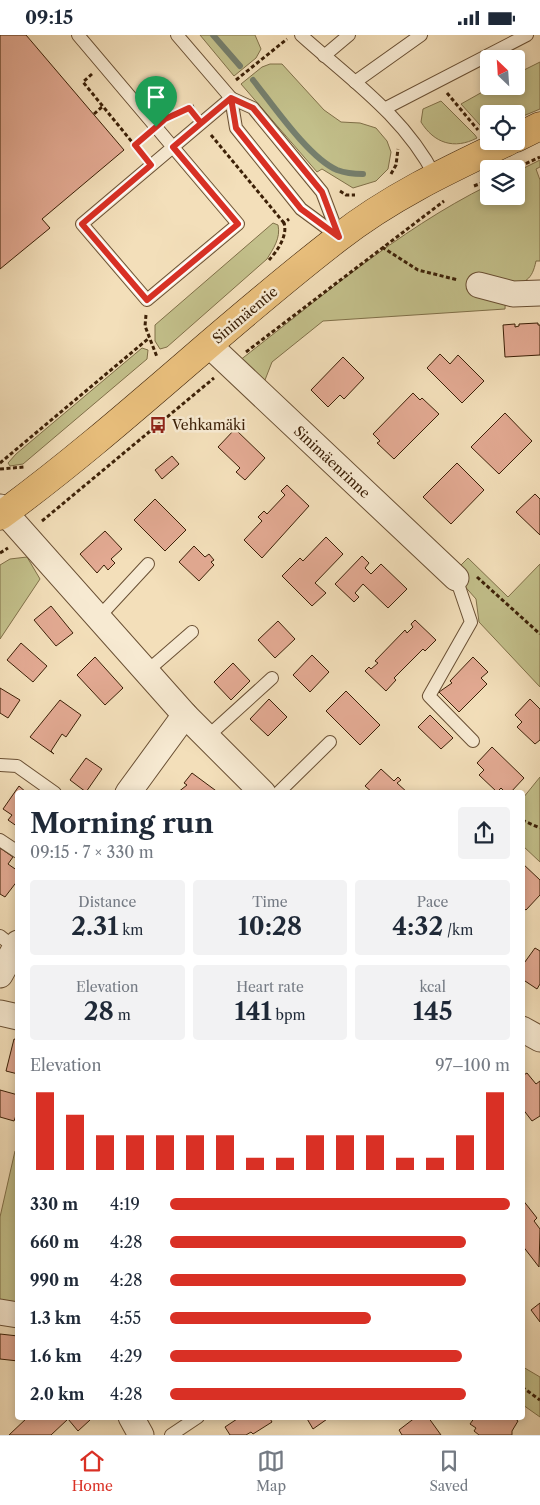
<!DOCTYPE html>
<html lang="en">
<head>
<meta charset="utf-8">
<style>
  body { margin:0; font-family:"Libre Caslon Text",serif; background:#f2f2f3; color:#1f2937; height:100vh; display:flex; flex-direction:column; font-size:19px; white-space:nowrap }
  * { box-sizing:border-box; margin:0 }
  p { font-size:16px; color:#747a83 }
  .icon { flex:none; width:28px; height:28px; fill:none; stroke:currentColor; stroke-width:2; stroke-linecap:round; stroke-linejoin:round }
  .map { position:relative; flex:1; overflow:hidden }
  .drawer { position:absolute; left:15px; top:755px; width:510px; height:630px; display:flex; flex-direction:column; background:#fff; border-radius:5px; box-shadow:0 2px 8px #0003 }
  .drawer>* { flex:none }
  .needle { width:32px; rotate:335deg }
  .controls { position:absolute; left:480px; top:15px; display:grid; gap:10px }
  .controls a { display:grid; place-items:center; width:45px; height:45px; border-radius:5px; background:#fff; box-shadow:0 2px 8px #0003; font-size:25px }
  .pin { position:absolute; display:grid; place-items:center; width:42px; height:42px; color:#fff; margin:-51px -21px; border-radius:50% 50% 50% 0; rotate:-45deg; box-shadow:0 0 5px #0007 }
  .pin .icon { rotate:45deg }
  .round { display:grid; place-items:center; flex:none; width:52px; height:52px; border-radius:5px; background:#f2f2f3 }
  .summary { display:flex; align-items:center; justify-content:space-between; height:85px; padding:0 15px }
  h1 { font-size:28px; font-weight:700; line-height:38px }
  .figures { display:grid; grid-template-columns:repeat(3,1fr); gap:8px; height:85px; padding:5px 15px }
  .figures div { display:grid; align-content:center; border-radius:5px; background:#f2f2f3; text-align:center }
  .figures b { font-size:25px; font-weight:700 }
  .figures small { font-size:14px; font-weight:400 }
  .figures p { font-size:14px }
  .chart { height:140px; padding:10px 15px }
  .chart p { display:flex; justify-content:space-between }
  .chart svg { width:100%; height:90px; margin-top:5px; stroke:#d93025; stroke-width:6 }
  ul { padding:0 15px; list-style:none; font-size:16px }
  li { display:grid; grid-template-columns:80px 60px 1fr; align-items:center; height:38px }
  li i { height:12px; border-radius:6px; background:#d93025 }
  .status { display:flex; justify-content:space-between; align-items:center; height:35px; padding:0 25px; background:#fff; direction:ltr }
  .status svg { height:14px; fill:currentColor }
  .tabs { display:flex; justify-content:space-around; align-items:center; height:70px; border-top:1px solid #e0e1e3; background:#fff; font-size:14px; color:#747a83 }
  .tabs a { display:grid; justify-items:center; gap:2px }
  .tabs .selected { color:#d93025 }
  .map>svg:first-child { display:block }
</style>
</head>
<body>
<div class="status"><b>09:15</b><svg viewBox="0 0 49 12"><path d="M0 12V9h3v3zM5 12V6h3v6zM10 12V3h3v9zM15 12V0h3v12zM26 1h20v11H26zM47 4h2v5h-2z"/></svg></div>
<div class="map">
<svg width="540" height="1400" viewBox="0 0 540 1400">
  <rect width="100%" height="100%" fill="#f3dfba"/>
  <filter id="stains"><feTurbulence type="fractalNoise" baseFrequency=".004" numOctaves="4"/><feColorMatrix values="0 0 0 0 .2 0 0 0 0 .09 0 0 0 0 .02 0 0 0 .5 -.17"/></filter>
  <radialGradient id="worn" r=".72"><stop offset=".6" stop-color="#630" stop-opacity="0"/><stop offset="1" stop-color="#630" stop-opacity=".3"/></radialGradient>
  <g fill="#c3c08b" stroke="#807049">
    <path d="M200,0H255L261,14L256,23L234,41Z"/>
    <path d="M540,27V74L516,84V79H489L488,99L461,69L493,51H516V39Z"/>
    <path d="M270,29H282L324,75L341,87L360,88L376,93L387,106L391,117L388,134L376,146L353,153L322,134L317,137L241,49L262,32Z"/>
    <path d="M441,66L475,100L477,103C454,115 434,108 421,87L423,74Z"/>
    <path d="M540,125V132L536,134L540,145V226H536C532,245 526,248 506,251L505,274L323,286L272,327L265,345L259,349L235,329C317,266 396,196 489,150V161H516V137Z"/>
    <path d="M273,188L278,190C281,203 273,214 267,224L167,312L160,314L155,306V290Z"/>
    <path d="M142,313L148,315L147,324L23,429L10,431L8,428L16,419Z"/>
    <path d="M27,522L40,544L0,604V530L10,524Z"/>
    <path d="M468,523L508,562L540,529V652L479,587L476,564L453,538Z"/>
    <path d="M540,742V827L523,811V763Z"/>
    <path d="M15,1116L18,1117L17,1267L0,1265V1182Z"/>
    <path d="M523,1332L540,1342V1382L523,1370Z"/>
  </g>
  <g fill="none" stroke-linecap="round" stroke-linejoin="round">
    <g stroke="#757e6c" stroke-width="6">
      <path d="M213,0L240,31"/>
      <path d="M253,45C273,70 309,123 337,135C345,138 354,139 363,139"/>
    </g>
  </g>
  <g fill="#e3aa93" stroke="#3c2007">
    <path d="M0,0H26L124,115L42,184L50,193L0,234Z"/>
    <path d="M538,288V290H540V320L505,322L503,290L515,289V292L519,291V289Z"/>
    <path d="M440,319L450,329L458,320L484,346L462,368L427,333Z"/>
    <path d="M343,322L364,343L344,364L340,360L328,372L311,355Z"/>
    <path d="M413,358L420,365L422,363L439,379L394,424L377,408L380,406L373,399Z"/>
    <path d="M505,378L532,406L499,439L471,412Z"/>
    <path d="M235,394L265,423L245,445L236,437L240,433L218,412Z"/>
    <path d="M172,421L179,429L162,444L155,435Z"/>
    <path d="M457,428L484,455L451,489L423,462Z"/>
    <path d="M287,450L309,471L262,523L244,505L262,486L258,482L264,476L267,479L285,460L281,456Z"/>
    <path d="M535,459L540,464V500L516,477Z"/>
    <path d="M155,464L186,495L165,516L134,485Z"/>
    <path d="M105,496L122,514L111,524L115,528L108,535L104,530L97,538L80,519Z"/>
    <path d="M326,502L343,519L315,548L326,558L312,571L282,541L300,523L303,526Z"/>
    <path d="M194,511L205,522L209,519L214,525L211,527L214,530L199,546L179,527Z"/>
    <path d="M362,521L369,528L365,533L371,539L381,529L407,554L388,573L363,549L355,558L359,562L354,567L335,549Z"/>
    <path d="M51,571L73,598L56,611L34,585Z"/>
    <path d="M415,585L436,605L425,616L423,614L394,643L396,645L386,656L365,636L369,632L371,634L378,628L375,626L405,595L407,598L413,592L411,589Z"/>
    <path d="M278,586L295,604L275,623L258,605Z"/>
    <path d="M21,608L47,631L33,647L7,625Z"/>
    <path d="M312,620L329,637L310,657L293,640Z"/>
    <path d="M95,622L123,653L105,670L77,640Z"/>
    <path d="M473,622L488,637L481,643L487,649L459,677L439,657L452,648L450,646Z"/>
    <path d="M233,628L250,646L231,665L214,647Z"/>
    <path d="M0,653L20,665L8,683L0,678Z"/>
    <path d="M346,656L380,690L360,710L326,676Z"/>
    <path d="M269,664L287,682L268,701L250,684Z"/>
    <path d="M530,664L540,674V705L535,709L517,692L522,687L515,680Z"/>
    <path d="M60,665L81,680L66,702L62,699L51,716L54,719L30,702Z"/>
    <path d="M430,680L453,703L441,714L418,692Z"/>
    <path d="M492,712L524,743L510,758H506L501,753L497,757L479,740L484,735L477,728Z"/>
    <path d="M86,723L102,734L86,757L70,745Z"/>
    <path d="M381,734L394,746L398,742L401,745L397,748L408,758H373L365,751Z"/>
    <path d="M192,738L219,758H177L187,750L184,748Z"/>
    <path d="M19,751L27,758H18V792L8,785L12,780L3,774Z"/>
    <path d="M0,813L13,822L8,829L18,836V845L5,862L0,859Z"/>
    <path d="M522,828L540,845V860L526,875L522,872Z"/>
    <path d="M535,913L540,916V949L537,954L522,944V931Z"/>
    <path d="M14,1004L18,1005V1039L6,1036Z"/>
    <path d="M527,1038L536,1049L540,1046V1081L532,1086L522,1073V1041Z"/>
    <path d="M0,1055L18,1060V1075L14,1086L0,1082Z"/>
    <path d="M522,1164L537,1183L534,1186L540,1194L539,1232L522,1210Z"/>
    <path d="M540,1268V1287L531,1275Z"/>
    <path d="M0,1299L18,1301V1326L0,1324Z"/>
    <path d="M28,1382H87L90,1385L78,1396L68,1384L51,1400H9Z"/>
    <path d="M240,1382H269L272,1387L253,1399L251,1397L246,1400H230L225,1392Z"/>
    <path d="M306,1382H330L313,1394Z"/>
    <path d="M416,1382H428L441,1400H402L399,1395Z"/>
    <path d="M475,1382H513L518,1386L512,1396V1400H479L474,1396L476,1393L470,1389Z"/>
  </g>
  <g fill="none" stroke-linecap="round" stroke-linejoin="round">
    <g stroke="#6a5034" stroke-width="14">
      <g id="service">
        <path d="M78,0C131,63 185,126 238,189L147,265L82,189C132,147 181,105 231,63"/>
        <path d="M177,0L231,63L253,73L322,157L339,202"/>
        <path d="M301,0C351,45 403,80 435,141"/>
        <path d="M324,21L349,0"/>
        <path d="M355,47L421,0"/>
        <path d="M231,63L236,93L301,174L339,202"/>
        <path d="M386,73L527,0"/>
        <path d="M456,543L471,587L429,661L473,706"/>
        <path d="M98,583L148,529"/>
        <path d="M146,637L192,597"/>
        <path d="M207,702L272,643"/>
        <path d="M0,730L17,731L55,758"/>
        <path d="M278,758L330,707"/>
        <path d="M0,805L18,817"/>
        <path d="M0,901L15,913"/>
        <path d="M171,1400L198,1382"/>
      </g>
    </g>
    <g stroke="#6a5034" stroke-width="27">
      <g id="minor">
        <path d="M479,250L513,259L540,258"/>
        <path d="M209,310L456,543"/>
        <path d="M0,472L185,680L263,758"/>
        <path d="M128,758L185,680"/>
        <path d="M0,940L18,908"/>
        <path d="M0,978L18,982"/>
        <path d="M522,994L540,1004"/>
        <path d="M0,1277L18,1280"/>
        <path d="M131,1382L141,1400"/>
      </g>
    </g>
    <g stroke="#3c2007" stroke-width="29">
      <g id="primary">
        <path d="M516,103L540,91"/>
        <path d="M0,481C118,395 222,292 338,203C390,162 450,134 509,106"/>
      </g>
    </g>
    <g stroke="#3c2007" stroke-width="3" stroke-dasharray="4 2.5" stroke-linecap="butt">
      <path d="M92,39L83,47L141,118"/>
      <path d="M236,45L287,4"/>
      <path d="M447,58L478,95"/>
      <path d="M94,79L103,71"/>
      <path d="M168,82L194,71"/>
      <path d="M211,100L284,188"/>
      <path d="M135,110L144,102"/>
      <path d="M514,134L540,122"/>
      <path d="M391,139L396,130L398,114"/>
      <path d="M474,151L489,145"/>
      <path d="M340,156L346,160H355"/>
      <path d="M382,212L418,235L458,245"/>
      <path d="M269,225C277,216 288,201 284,188L289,184"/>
      <path d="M146,280L145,291L157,322"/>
      <path d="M246,317L444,166"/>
      <path d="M0,428L149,303"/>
      <path d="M0,434L24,432"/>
      <path d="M42,486L214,343"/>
      <path d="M0,518L8,513"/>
      <path d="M477,542L540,599"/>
      <path d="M522,785L540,793"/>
      <path d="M522,1352L540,1365"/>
    </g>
    <use href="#service" stroke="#f7ead2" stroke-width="12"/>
    <use href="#minor" stroke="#f7ead2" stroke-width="25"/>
    <use href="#primary" stroke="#eac07d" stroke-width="28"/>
  </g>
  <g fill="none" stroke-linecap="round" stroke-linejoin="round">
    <g stroke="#fff" stroke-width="10">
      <path id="route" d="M156,92L135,110L151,130L82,189L147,265L238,189L173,112L231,63L253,73L322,157L339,202L301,174L236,93L231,63L201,88L189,73L165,84L156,92"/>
    </g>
    <use href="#route" stroke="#d93025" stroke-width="6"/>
  </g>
  <defs>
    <g id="bus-bare" transform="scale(1.35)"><path d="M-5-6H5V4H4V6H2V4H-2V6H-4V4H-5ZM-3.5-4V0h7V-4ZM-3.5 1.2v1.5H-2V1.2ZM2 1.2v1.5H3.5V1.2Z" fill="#8f2418" stroke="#f7ead2" stroke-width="2.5" paint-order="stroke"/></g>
  </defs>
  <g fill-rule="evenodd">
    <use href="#bus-bare" x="158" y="390"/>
  </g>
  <g text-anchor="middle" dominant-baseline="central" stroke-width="5" stroke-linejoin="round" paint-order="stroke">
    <g font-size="14" fill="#3c2007" stroke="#f7ead2">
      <text transform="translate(245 280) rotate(-40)">Sinimäentie</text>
      <text transform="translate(332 427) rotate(43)">Sinimäenrinne</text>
    </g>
    <g font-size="14" fill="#3c2007" stroke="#f7ead2" text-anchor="start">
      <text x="172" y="390">Vehkamäki</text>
    </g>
  </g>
  <rect width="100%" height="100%" filter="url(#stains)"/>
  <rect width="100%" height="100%" fill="url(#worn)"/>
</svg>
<div class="controls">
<a><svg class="needle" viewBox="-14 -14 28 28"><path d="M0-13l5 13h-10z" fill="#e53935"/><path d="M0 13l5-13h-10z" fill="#747a83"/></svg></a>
<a><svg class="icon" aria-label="locate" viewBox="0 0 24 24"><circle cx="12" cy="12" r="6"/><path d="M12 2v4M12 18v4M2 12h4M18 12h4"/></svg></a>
<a><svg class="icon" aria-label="layers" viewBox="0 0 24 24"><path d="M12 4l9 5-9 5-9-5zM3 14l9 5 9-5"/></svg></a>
</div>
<div class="pin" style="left:156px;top:92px;background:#1e9e55"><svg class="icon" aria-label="arrive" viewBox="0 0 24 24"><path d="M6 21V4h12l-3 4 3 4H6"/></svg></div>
<section class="drawer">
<div class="summary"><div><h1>Morning run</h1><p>09:15 · 7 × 330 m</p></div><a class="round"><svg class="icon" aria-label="share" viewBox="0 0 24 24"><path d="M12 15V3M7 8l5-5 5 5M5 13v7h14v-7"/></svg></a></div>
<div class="figures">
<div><p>Distance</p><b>2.31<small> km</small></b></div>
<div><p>Time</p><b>10:28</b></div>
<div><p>Pace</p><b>4:32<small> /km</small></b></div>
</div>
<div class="figures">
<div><p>Elevation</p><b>28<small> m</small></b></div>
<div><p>Heart rate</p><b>141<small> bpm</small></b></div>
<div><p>kcal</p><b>145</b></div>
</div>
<div class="chart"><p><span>Elevation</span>97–100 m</p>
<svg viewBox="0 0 160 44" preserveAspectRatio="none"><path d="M5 44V6M15 44V17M25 44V27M35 44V27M45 44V27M55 44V27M65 44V27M75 44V38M85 44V38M95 44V27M105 44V27M115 44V27M125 44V38M135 44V38M145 44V27M155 44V6"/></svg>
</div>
<ul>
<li><b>330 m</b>4:19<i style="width:100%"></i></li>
<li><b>660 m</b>4:28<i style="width:87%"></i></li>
<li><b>990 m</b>4:28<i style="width:87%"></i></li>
<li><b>1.3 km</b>4:55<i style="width:59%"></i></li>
<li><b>1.6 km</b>4:29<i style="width:86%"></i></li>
<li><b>2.0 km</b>4:28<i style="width:87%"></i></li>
</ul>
</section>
</div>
<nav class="tabs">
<a class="selected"><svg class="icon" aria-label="home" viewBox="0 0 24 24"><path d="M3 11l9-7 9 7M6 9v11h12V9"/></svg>Home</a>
<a><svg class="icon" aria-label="map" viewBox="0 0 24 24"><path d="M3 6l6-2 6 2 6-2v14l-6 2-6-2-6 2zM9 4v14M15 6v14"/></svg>Map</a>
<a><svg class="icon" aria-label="saved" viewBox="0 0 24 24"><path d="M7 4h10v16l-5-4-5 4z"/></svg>Saved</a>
</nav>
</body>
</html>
